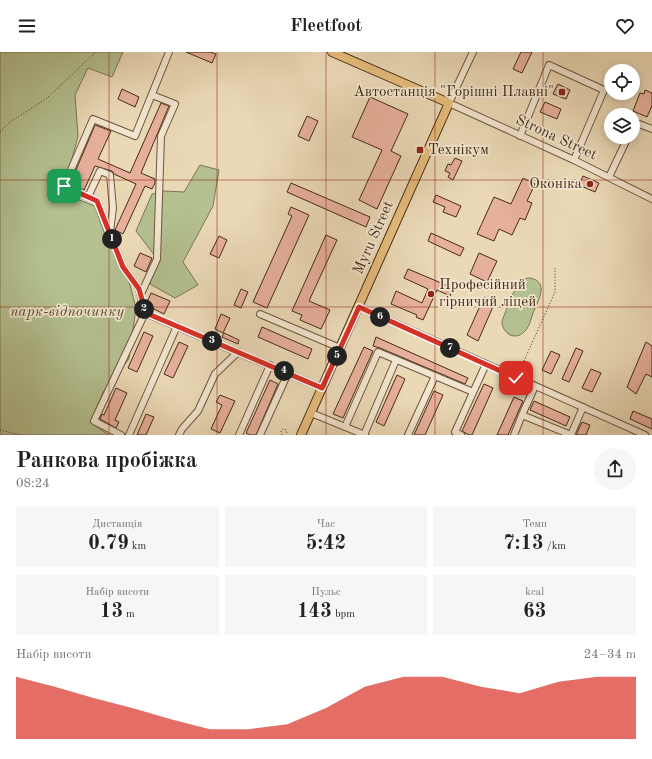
<!DOCTYPE html>
<html lang="uk">
<head>
<meta charset="utf-8">
<style>
  body { margin:0; font-family:"Old Standard TT",serif; background:#f6f6f6; color:#222; height:100vh; display:flex; flex-direction:column; font-size:15px; white-space:nowrap }
  * { box-sizing:border-box; margin:0 }
  p { font-size:13px; color:#767676 }
  .icon { flex:none; width:22px; height:22px; fill:none; stroke:currentColor; stroke-width:2; stroke-linecap:round; stroke-linejoin:round }
  .map { position:relative; height:383px; overflow:hidden }
  .details { display:flex; flex-direction:column; background:#fff; flex:1 }
  .details>* { flex:none }
  .tools { position:absolute; left:604px; top:12px; display:grid; gap:8px }
  .tools a { display:grid; place-items:center; width:36px; height:36px; border-radius:50%; background:#fff; box-shadow:0 2px 10px #0003; font-size:20px }
  .pin { position:absolute; display:grid; place-items:center; width:34px; height:34px; color:#fff; margin:-17px; border-radius:8px; box-shadow:0 2px 6px #0006 }
  .km { position:absolute; width:20px; height:20px; margin:-10px; border-radius:50%; background:#222; color:#fff; font-size:11px; line-height:20px; text-align:center }
  .round { display:grid; place-items:center; flex:none; width:42px; height:42px; border-radius:21px; background:#f6f6f6 }
  .headline { display:flex; align-items:center; justify-content:space-between; height:68px; padding:0 16px }
  h1 { font-size:22px; font-weight:600; line-height:30px }
  .stats { display:grid; grid-template-columns:repeat(3,1fr); gap:6px; height:68px; padding:4px 16px }
  .stats div { display:grid; align-content:center; border-radius:0px; background:#f6f6f6; text-align:center }
  .stats b { font-size:20px; font-weight:600 }
  .stats small { font-size:11px; font-weight:400 }
  .stats p { font-size:11px }
  .chart { height:112px; padding:8px 16px }
  .chart p { display:flex; justify-content:space-between }
  .chart svg { width:100%; height:72px; margin-top:4px; fill:#d93025; opacity:.7 }
  header { display:flex; justify-content:space-between; align-items:center; height:52px; padding:0 16px; background:#fff; font-size:18px; font-weight:600 }
  .map>svg:first-child { display:block }
</style>
</head>
<body>
<header><svg class="icon" aria-label="menu" viewBox="0 0 24 24"><path d="M4 6h16M4 12h16M4 18h16"/></svg>Fleetfoot<svg class="icon" aria-label="heart" viewBox="0 0 24 24"><path d="M12 20l-8-8c-3-5 5-10 8-4 3-6 11-1 8 4z"/></svg></header>
<div class="map">
<svg width="652" height="383" viewBox="0 0 652 383">
  <rect width="100%" height="100%" fill="#ebd9b6"/>
  <filter id="stains"><feTurbulence type="fractalNoise" baseFrequency=".005" numOctaves="4"/><feColorMatrix values="0 0 0 0 .2 0 0 0 0 .09 0 0 0 0 .02 0 0 0 .5 -.17"/></filter>
  <radialGradient id="worn" r=".72"><stop offset=".6" stop-color="#630" stop-opacity="0"/><stop offset="1" stop-color="#630" stop-opacity=".3"/></radialGradient>
  <g fill="#b4c090" stroke="#7c7654">
    <path d="M0,0H123L112,25L88,16L75,43L78,84L66,129L69,144L95,154L107,189L123,206L136,256L129,307L103,340L92,370L94,373L109,383H0Z"/>
    <path d="M200,113L219,118L213,154L183,210L198,233L175,246L150,232L155,204L136,179L152,142L164,139L184,140Z"/>
    <path d="M530,226C550,230 538,249 533,261C531,267 529,276 524,280C520,284 515,285 510,283C505,280 502,275 502,270C503,265 515,235 519,231C522,227 526,226 530,226Z"/>
  </g>
  <g fill="#e7b09b" stroke="#452b18">
    <path d="M186,0H210L216,2L212,11Z"/>
    <path d="M521,0H532L522,21L513,17Z"/>
    <path d="M558,32L570,38L566,47L553,42Z"/>
    <path d="M122,37L139,45L135,55L118,47Z"/>
    <path d="M645,38L652,41V54L647,65L633,59L640,41L644,42Z"/>
    <path d="M370,45L408,62L391,99L401,104L377,157L359,148L382,98L352,85Z"/>
    <path d="M545,50L561,57L557,67L540,60Z"/>
    <path d="M161,51L169,54L141,121L155,127V131L152,137L145,134L123,182L115,178L136,132L114,122L112,119L95,114L84,138L70,132L95,73L111,79L98,107L130,121Z"/>
    <path d="M307,64L318,69L309,89L298,84Z"/>
    <path d="M455,106L462,109L453,128L448,125L450,121L445,119L448,112L451,113Z"/>
    <path d="M583,124L599,131L595,140L579,133Z"/>
    <path d="M523,126L535,132L527,149L532,151L525,168L520,166L512,183L499,177L494,189L477,182L494,145L511,152Z"/>
    <path d="M291,131L370,165L366,175L287,140Z"/>
    <path d="M436,143L461,154L456,165L443,160L445,155L433,150Z"/>
    <path d="M291,155L309,163L267,256L253,250L292,164L288,162Z"/>
    <path d="M431,181L464,196L460,204L428,189Z"/>
    <path d="M326,183L337,188L309,249L330,258L321,277L300,268L302,263L292,259Z"/>
    <path d="M219,184L227,188L219,206L210,202Z"/>
    <path d="M140,201L152,206L146,220L134,214Z"/>
    <path d="M479,201L497,209L487,230L470,222Z"/>
    <path d="M408,217L453,236L450,244L437,238L423,268L416,265L417,263L391,252L396,239L422,251L428,237L404,226Z"/>
    <path d="M241,237L248,240L241,256L234,253Z"/>
    <path d="M151,241L170,249L164,262L148,254L147,250Z"/>
    <path d="M484,245L495,250L478,289L467,283Z"/>
    <path d="M221,262L230,266L223,281L215,277Z"/>
    <path d="M262,275L312,297L308,307L258,285Z"/>
    <path d="M144,280L153,284L137,320L128,316Z"/>
    <path d="M224,281L239,288L238,292L222,285Z"/>
    <path d="M376,285L468,326L465,332L380,296L373,294Z"/>
    <path d="M179,290L188,294L173,326L164,322Z"/>
    <path d="M646,290L652,294V325L646,322L636,342L627,335Z"/>
    <path d="M364,295L373,299L343,366L333,362Z"/>
    <path d="M576,296L583,299L569,330L562,327Z"/>
    <path d="M551,299L560,303L551,322L542,318Z"/>
    <path d="M591,317L601,321L592,340L582,336Z"/>
    <path d="M397,323L405,327L384,374L376,370Z"/>
    <path d="M270,328L278,332L256,383H250L246,381Z"/>
    <path d="M484,332L493,336L472,383H469L462,379Z"/>
    <path d="M116,336L127,341L115,368L119,370L116,376L100,367L102,362L104,363Z"/>
    <path d="M434,339L443,343L425,383H414Z"/>
    <path d="M220,343L235,349L220,381L211,377L222,353L216,350Z"/>
    <path d="M514,345L523,349L508,383H497Z"/>
    <path d="M534,349L570,365L566,374L530,358Z"/>
    <path d="M633,359L652,367V377L630,367Z"/>
    <path d="M146,362L154,365L146,383H137Z"/>
    <path d="M582,370L590,373L586,383H576Z"/>
  </g>
  <g fill="none" stroke-linecap="round" stroke-linejoin="round">
    <g stroke="#6e5640" stroke-width="8">
      <g id="minor">
        <path d="M473,0L449,51L574,108L652,147"/>
        <path d="M633,74L639,72L652,77"/>
        <path d="M520,84L549,13L604,38L574,108"/>
        <path d="M609,125L628,85"/>
        <path d="M88,145L100,119L110,123L113,156L110,180"/>
        <path d="M141,242L157,207L161,84L175,52L152,43"/>
        <path d="M359,255L645,383"/>
        <path d="M145,261L322,336"/>
        <path d="M260,262L340,296"/>
        <path d="M535,334L522,363L571,383"/>
        <path d="M311,361L365,383"/>
        <path d="M345,375L378,300L473,340"/>
        <path d="M121,383L94,369L145,261L139,237L123,215L97,149L64,134L93,67L135,84L169,0"/>
        <path d="M129,383L177,274"/>
        <path d="M179,383L182,377L198,359L215,322L238,300"/>
        <path d="M239,383L270,313"/>
        <path d="M260,383L288,321"/>
        <path d="M364,383L396,308"/>
        <path d="M408,383L435,324"/>
        <path d="M461,383L455,380L486,312"/>
        <path d="M514,383L522,363"/>
        <path d="M571,383L583,355"/>
      </g>
    </g>
    <g stroke="#452b18" stroke-width="10">
      <path id="major" d="M301,383L449,51L332,0"/>
    </g>
    <g stroke="#452b18" stroke-width="1" stroke-dasharray="1 2" stroke-linecap="butt">
      <path d="M0,80L10,70L46,47L96,0"/>
      <path d="M519,320L555,240V216"/>
      <path d="M0,378L21,383"/>
      <path d="M282,383L281,379L283,377L286,378L287,381"/>
    </g>
    <use href="#minor" stroke="#f2e6d0" stroke-width="6"/>
    <use href="#major" stroke="#e6bc7b" stroke-width="8"/>
  </g>
  <g fill="none" stroke-linecap="round" stroke-linejoin="round">
    <g stroke="#fff" stroke-width="8">
      <path id="route" d="M64,134L97,149L123,215L139,237L146,261L322,336L359,255L516,326"/>
    </g>
    <use href="#route" stroke="#d93025" stroke-width="5"/>
  </g>
  <path fill="none" stroke="#8f2418" stroke-width="1" stroke-opacity="0.55" d="M109,0V383M217,0V383M326,0V383M435,0V383M543,0V383M0,128H652M0,255H652"/>
  <g fill="#8f2418" stroke="#f2e6d0" stroke-width="1.5">
    <rect x="558" y="36" width="8" height="8" rx="2"/>
    <rect x="416" y="94" width="8" height="8" rx="2"/>
    <circle cx="590" cy="132" r="4"/>
    <circle cx="431" cy="242" r="4"/>
  </g>
  <g text-anchor="middle" dominant-baseline="central" stroke-width="3.5" stroke-linejoin="round" paint-order="stroke">
    <g font-size="15" fill="#452b18" stroke="#f2e6d0" text-anchor="end">
      <text x="554" y="40">Автостанція "Горішні Плавні"</text>
      <text x="428" y="98" text-anchor="start">Технікум</text>
      <text x="582" y="132">Оконіка</text>
      <text x="439" y="233" text-anchor="start">Професійний<tspan x="439" dy="17">гірничий ліцей</tspan></text>
    </g>
    <g font-size="15" fill="#452b18" stroke="#f2e6d0">
      <text transform="translate(556 86) rotate(25)">Strona Street</text>
      <text transform="translate(374 186) rotate(-66)">Myru Street</text>
    </g>
    <g font-size="15" font-style="italic" fill="#5b4930" stroke="#f2e6d0">
      <text x="67" y="260">парк-відпочинку</text>
    </g>
  </g>
  <rect width="100%" height="100%" filter="url(#stains)"/>
  <rect width="100%" height="100%" fill="url(#worn)"/>
</svg>
<div class="tools">
<a><svg class="icon" aria-label="locate" viewBox="0 0 24 24"><circle cx="12" cy="12" r="6"/><path d="M12 2v4M12 18v4M2 12h4M18 12h4"/></svg></a>
<a><svg class="icon" aria-label="layers" viewBox="0 0 24 24"><path d="M12 4l9 5-9 5-9-5zM3 14l9 5 9-5"/></svg></a>
</div>
<div class="pin" style="left:64px;top:134px;background:#1e9e55"><svg class="icon" aria-label="arrive" viewBox="0 0 24 24"><path d="M6 21V4h12l-3 4 3 4H6"/></svg></div>
<div class="pin" style="left:516px;top:326px;background:#d93025"><svg class="icon" aria-label="check" viewBox="0 0 24 24"><path d="M5 12l5 5 9-10"/></svg></div>
<b class="km" style="left:112px;top:187px">1</b>
<b class="km" style="left:144px;top:257px">2</b>
<b class="km" style="left:212px;top:289px">3</b>
<b class="km" style="left:284px;top:319px">4</b>
<b class="km" style="left:337px;top:304px">5</b>
<b class="km" style="left:380px;top:265px">6</b>
<b class="km" style="left:450px;top:296px">7</b>
</div>
<section class="details">
<div class="headline"><div><h1>Ранкова пробіжка</h1><p>08:24</p></div><a class="round"><svg class="icon" aria-label="share" viewBox="0 0 24 24"><path d="M12 15V3M7 8l5-5 5 5M5 13v7h14v-7"/></svg></a></div>
<div class="stats">
<div><p>Дистанція</p><b>0.79<small> km</small></b></div>
<div><p>Час</p><b>5:42</b></div>
<div><p>Темп</p><b>7:13<small> /km</small></b></div>
</div>
<div class="stats">
<div><p>Набір висоти</p><b>13<small> m</small></b></div>
<div><p>Пульс</p><b>143<small> bpm</small></b></div>
<div><p>kcal</p><b>63</b></div>
</div>
<div class="chart"><p><span>Набір висоти</span>24–34 m</p>
<svg viewBox="0 0 160 44" preserveAspectRatio="none"><path d="M0 44V6L10 12L20 19L30 25L40 32L50 38L60 38L70 35L80 25L90 12L100 6L110 6L120 12L130 16L140 9L150 6L160 6V44z"/></svg>
</div>
</section>
</body>
</html>
